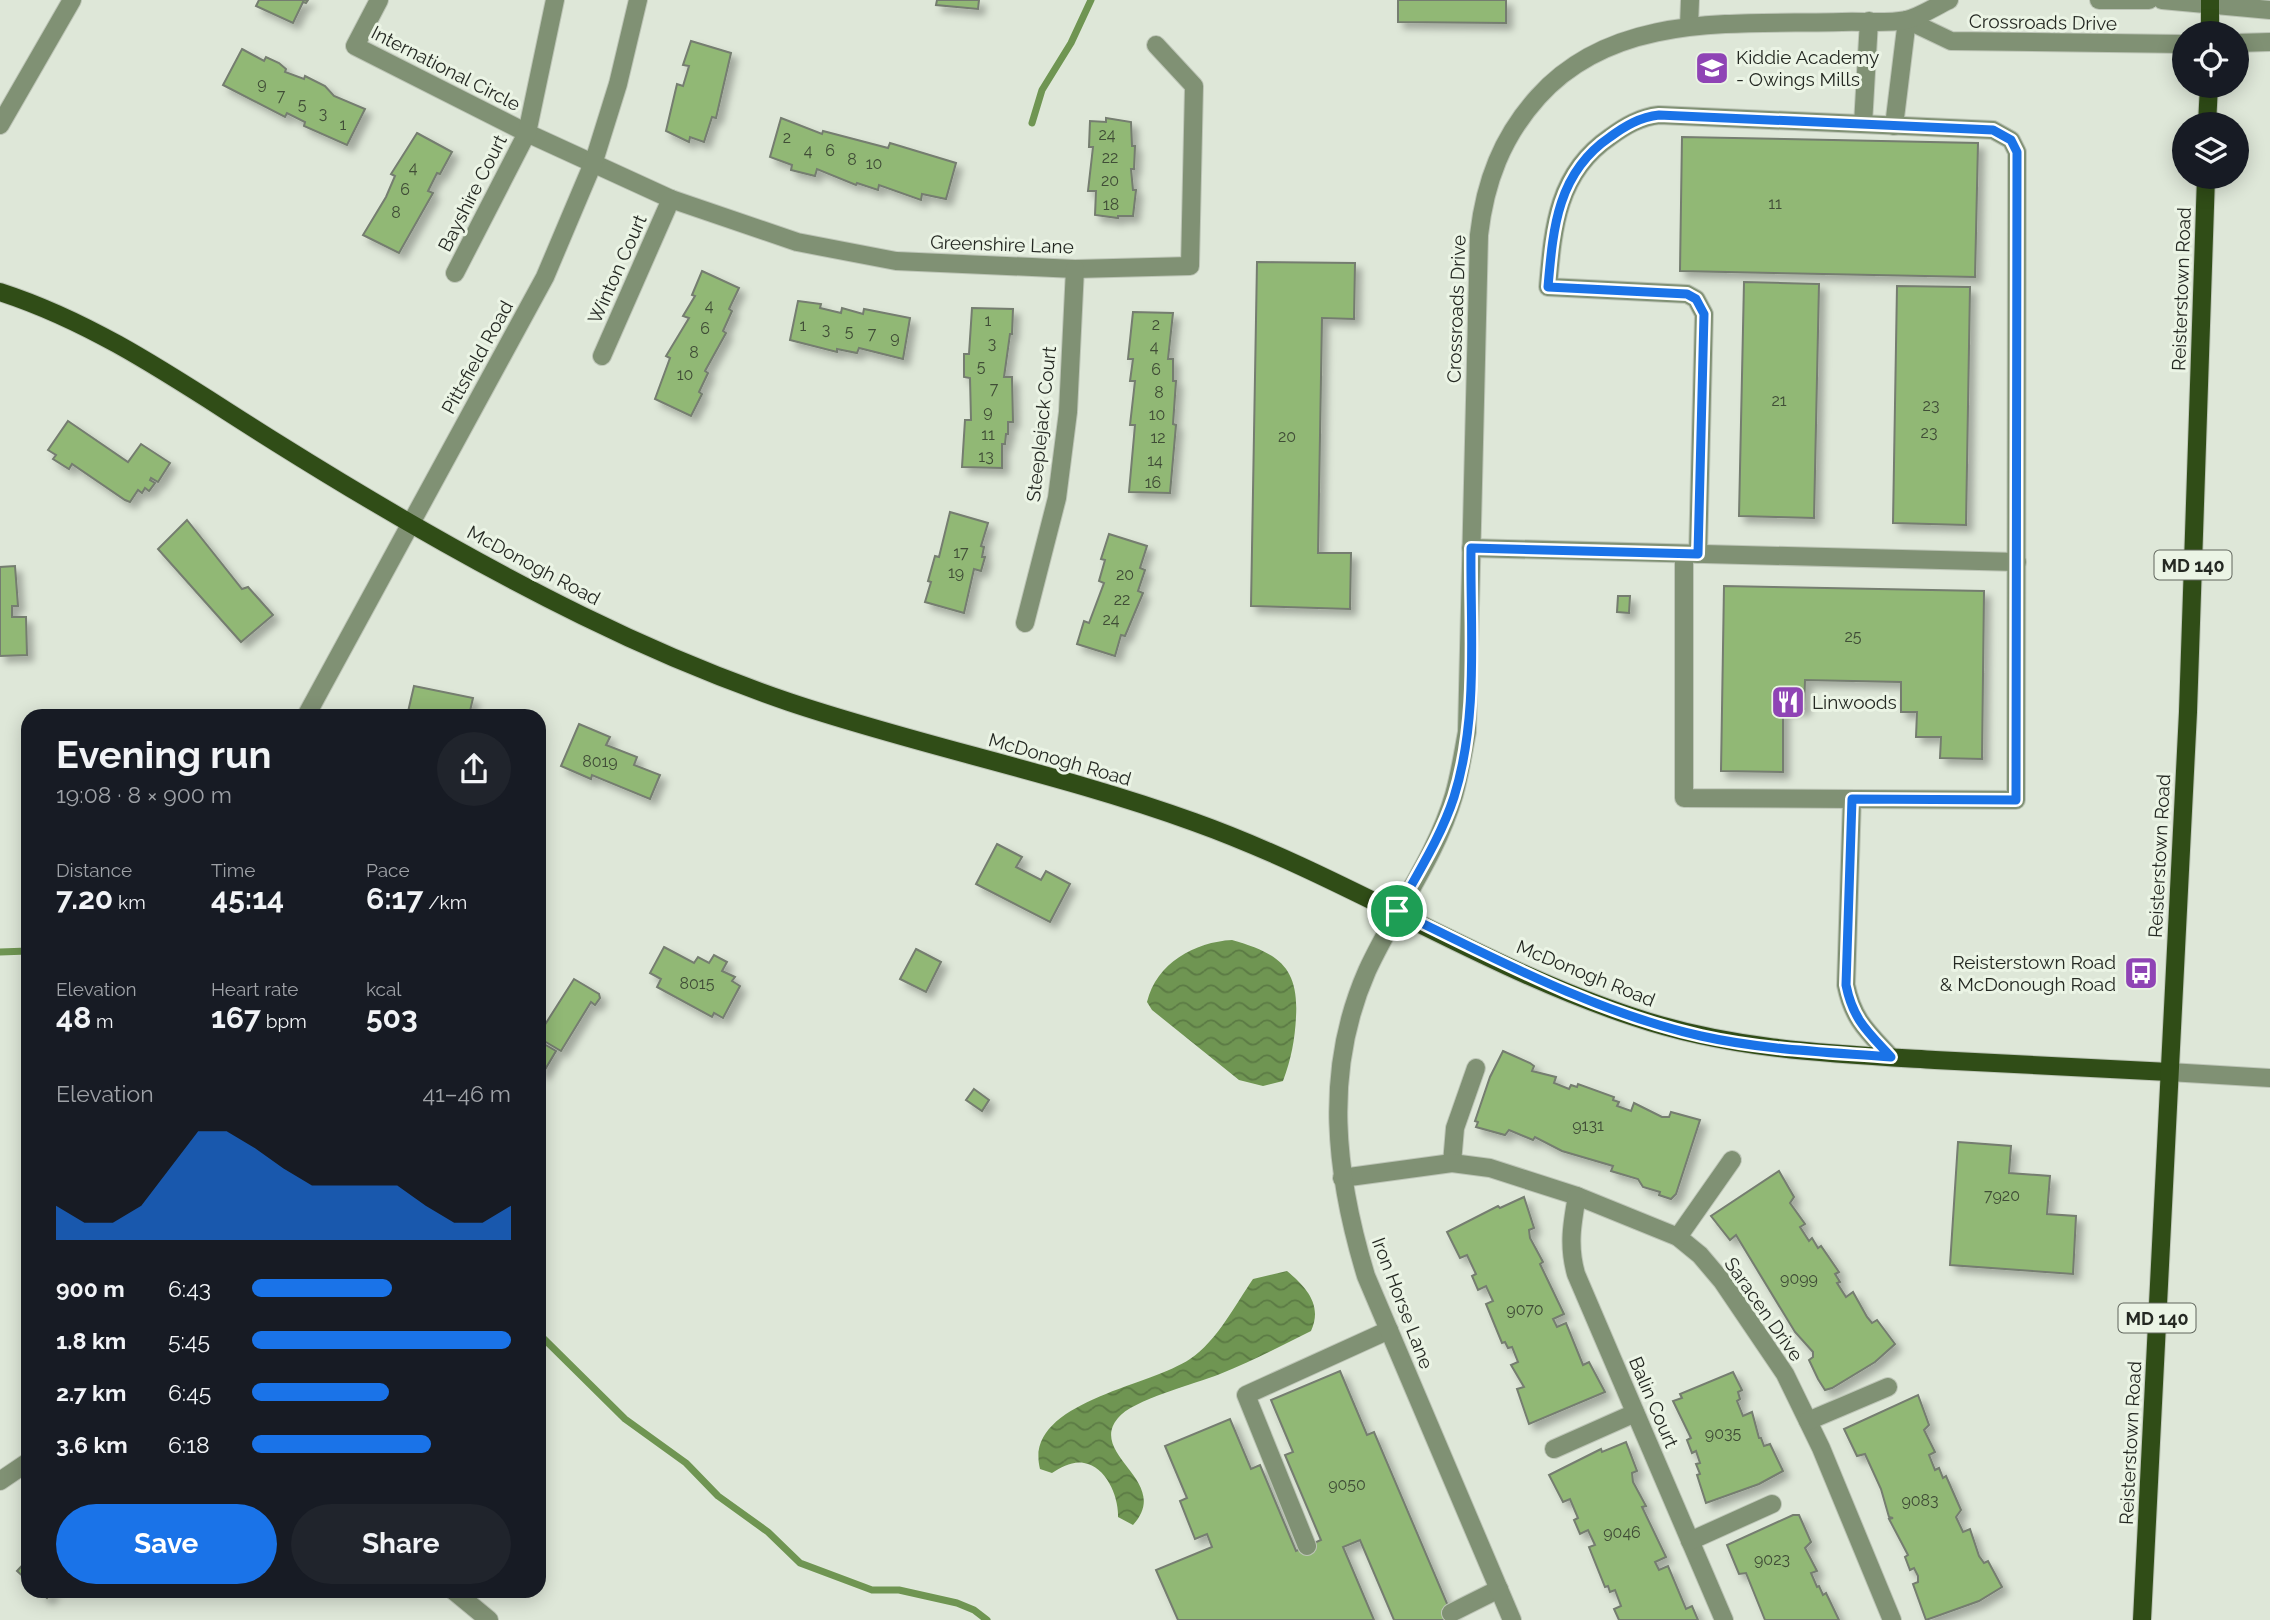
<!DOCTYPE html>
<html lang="en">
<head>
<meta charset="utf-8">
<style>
  body { margin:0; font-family:Raleway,sans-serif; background:#20242c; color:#f1f3f6; height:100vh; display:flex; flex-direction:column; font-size:26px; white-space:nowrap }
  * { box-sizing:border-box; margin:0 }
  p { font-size:23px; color:#9ea1a6 }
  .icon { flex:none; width:38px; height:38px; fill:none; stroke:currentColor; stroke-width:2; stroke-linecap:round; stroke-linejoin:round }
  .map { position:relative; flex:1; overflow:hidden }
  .panel { position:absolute; left:21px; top:709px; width:525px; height:889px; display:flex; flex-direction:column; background:#171b24; border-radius:21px; box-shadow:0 4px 18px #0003 }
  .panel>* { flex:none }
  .fabs { position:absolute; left:2172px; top:21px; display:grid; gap:14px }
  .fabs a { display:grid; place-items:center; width:77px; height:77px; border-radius:50%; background:#171b24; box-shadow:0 4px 18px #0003; font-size:35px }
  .pin { position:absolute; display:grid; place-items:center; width:60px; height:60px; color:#fff; margin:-30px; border:4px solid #fff; border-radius:50%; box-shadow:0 2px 7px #0007 }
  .round { display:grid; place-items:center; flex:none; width:74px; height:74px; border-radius:37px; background:#20242c }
  .head { display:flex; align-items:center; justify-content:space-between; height:119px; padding:0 35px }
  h1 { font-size:38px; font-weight:700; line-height:52px }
  .stats { display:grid; grid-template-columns:repeat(3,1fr); gap:10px; height:119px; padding:7px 35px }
  .stats div { display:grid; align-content:center }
  .stats b { font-size:30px; font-weight:700 }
  .stats small { font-size:19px; font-weight:400 }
  .stats p { font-size:19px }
  .chart { height:196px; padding:14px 35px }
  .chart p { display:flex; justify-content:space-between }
  .chart svg { width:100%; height:126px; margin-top:7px; fill:#1a73e8; opacity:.7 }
  .cta { display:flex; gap:14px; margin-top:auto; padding:14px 35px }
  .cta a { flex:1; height:80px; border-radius:42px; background:#1a73e8; color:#fff; font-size:28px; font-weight:700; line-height:80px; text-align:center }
  .cta a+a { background:#20242c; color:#f1f3f6 }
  ul { padding:0 35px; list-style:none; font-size:23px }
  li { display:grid; grid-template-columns:112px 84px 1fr; align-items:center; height:52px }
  li i { height:18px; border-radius:9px; background:#1a73e8 }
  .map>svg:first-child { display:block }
</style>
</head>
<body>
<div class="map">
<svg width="2270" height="1620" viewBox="0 0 2270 1620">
  <defs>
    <pattern id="water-waves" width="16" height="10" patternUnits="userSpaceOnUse" patternTransform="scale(1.75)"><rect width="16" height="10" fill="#6f9552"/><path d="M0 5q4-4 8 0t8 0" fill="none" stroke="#5b7a44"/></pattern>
    <filter id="shadow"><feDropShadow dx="6" dy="6" stdDeviation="3.5" flood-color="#0004"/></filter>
  </defs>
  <rect width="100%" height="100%" fill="#dee7d8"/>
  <g fill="url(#water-waves)">
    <path d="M1232,940C1277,953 1299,966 1296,1017C1295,1039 1291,1060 1283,1081L1263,1086L1239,1080L1152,1010L1147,1002C1156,963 1195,942 1232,940Z"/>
    <path d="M1287,1271C1306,1287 1323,1305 1311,1331C1281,1346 1251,1362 1220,1374C1195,1384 1132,1400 1118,1418C1087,1455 1173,1481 1133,1525L1118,1517C1119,1498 1107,1467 1084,1463C1072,1461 1062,1467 1052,1473L1040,1469C1023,1402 1149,1387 1190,1359C1217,1341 1235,1305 1253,1279Z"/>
  </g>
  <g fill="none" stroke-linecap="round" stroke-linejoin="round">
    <g stroke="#6f9552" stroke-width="7">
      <path d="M1032,123L1042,90L1071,43L1091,0"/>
      <path d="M0,952L28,951"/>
      <path d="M539,1334L625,1419L686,1463L718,1496L768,1532L800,1563L872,1590H899L957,1603L974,1610L987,1620"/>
    </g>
  </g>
  <g fill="#91b874" stroke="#747d6f" stroke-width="2" filter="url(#shadow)">
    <path d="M259,0H308L306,3L303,2L293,23L256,6Z"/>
    <path d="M937,0H979L978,9L936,5Z"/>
    <path d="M1398,0H1506V23L1398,22Z"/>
    <path d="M691,41L731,53L716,118L712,117L704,142L690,137L689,142L666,131L677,84L683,86L689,66L683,65Z"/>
    <path d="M242,49L264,61L266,57L279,63L286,69L285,72L304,79L305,76L325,86L334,96L365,109L347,145L304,126L305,122L287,113L285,117L223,85Z"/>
    <path d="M781,118L822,134L823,131L888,148L890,143L956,163L946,199L922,194L921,200L879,185L878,190L857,183L856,185L817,169L815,176L791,170L792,165L770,157Z"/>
    <path d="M1106,118L1131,122L1132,146H1135L1134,169H1131L1133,190H1136L1133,216H1118V218L1095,215L1096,191H1088L1093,147H1089L1090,121L1106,122Z"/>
    <path d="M417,133L452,152L440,174L437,173L428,191L433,193L399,253L363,235L386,197L395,176L391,174Z"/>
    <path d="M1682,137L1978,143L1975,277L1680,271Z"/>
    <path d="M1257,262L1355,263L1354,319L1322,318L1318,553H1351L1350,609L1251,606Z"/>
    <path d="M702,271L739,288L729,309L732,311L723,331L726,333L705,371L708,373L699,392L702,394L691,416L655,399L670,358L666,356L689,318L683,316L695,296L692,295Z"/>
    <path d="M1744,282L1819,284L1814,518L1739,516Z"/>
    <path d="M1897,286L1970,287L1966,525L1893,523Z"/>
    <path d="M798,301L821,304L820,308L841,313L842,308L863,314L864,309L910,318L903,359L859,348L857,353L837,349V352L790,340Z"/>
    <path d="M972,308L1013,309L1012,334H1010L1004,377H1012L1013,422H1008V434H1006L1005,444H1002V468L962,467L965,420H971L970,378L964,377V354H969Z"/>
    <path d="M1133,312L1173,313L1168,359H1173V381H1176L1173,424L1176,425L1170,493L1129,492L1135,425H1130L1135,381H1130L1133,359H1128Z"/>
    <path d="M68,421L128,462L141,444L170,463L158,482L151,478L150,480L155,483L149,491L145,488L142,493L138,490L130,502L125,500L72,464L69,469L53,459L56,455L48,450Z"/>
    <path d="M950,512L988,523L981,546L984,547L982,557H985L981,571L974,569L964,613L925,602L931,582L928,581L935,556L939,557Z"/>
    <path d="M187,520L242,589L248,587L273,615L241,642L158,549Z"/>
    <path d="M1109,534L1147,546L1140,568L1145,570L1138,591L1143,593L1125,636L1121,635L1115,656L1077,644L1084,621L1089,623L1104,583L1099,581L1105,560L1101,559Z"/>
    <path d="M15,566L18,606H12V617H26L27,655L0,656V567Z"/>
    <path d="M1724,586L1984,591L1982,759L1940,758L1941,737H1916L1917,712H1901V682L1805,680L1804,709H1783V772L1721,771Z"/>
    <path d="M1618,596H1630L1629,613L1617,612Z"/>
    <path d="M414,686L473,698L470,711L488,716H407Z"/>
    <path d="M579,724L610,737L606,745L637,757L634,765L660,775L650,799L592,775L591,779L561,766Z"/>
    <path d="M997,844L1022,857L1016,867L1041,880L1046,871L1070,884L1050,922L976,884Z"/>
    <path d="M664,947L694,963L698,957L709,963L714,955L727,962L722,971L735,977L732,981L740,986L723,1018L714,1013L712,1017L657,987L661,979L650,973Z"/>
    <path d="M916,949L941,962L926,992L900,979Z"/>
    <path d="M574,979L599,994L600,998L595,1005L591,1002L561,1051L539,1038V1034Z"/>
    <path d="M539,1041L556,1051L543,1073L539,1070Z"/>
    <path d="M1503,1051L1530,1063L1534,1066L1532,1071L1556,1077L1554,1083L1569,1089L1571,1085L1577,1087L1578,1084L1614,1097L1613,1100L1619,1102L1617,1106L1631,1111L1634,1103L1662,1117H1669L1671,1112L1700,1120L1676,1194L1671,1199L1659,1195L1660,1192L1643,1187L1638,1179L1611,1171L1613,1166L1562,1151L1535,1137L1533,1140L1509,1130L1505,1135L1476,1127L1478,1122L1475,1121L1490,1077Z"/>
    <path d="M974,1089L989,1100L982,1111L966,1100Z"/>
    <path d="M1958,1142L2011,1146L2009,1173L2050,1176L2047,1214L2076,1216L2073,1274L1950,1265Z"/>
    <path d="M1779,1171L1794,1197L1790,1203L1805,1224L1800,1227L1809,1241L1812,1238L1818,1248L1821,1246L1839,1272L1835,1274L1840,1282L1837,1283L1846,1297L1853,1292L1867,1317L1872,1323L1877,1320L1895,1344L1875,1362L1832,1388L1825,1390L1818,1379L1809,1360L1813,1357V1352L1795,1332L1736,1235L1730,1240L1711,1216Z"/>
    <path d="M1524,1197L1534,1228L1529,1230L1530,1238L1543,1262L1540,1264L1564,1314L1553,1319L1557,1327L1566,1323L1583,1365L1589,1362L1605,1392L1529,1424L1517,1389L1524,1387L1511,1365L1518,1362L1512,1347L1508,1348L1505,1342L1502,1343L1486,1304L1493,1301L1486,1286L1478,1290L1472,1276L1476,1274L1467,1255L1460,1258L1447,1232L1498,1206L1500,1208Z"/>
    <path d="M1340,1371L1367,1435L1374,1432L1454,1620H1394L1360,1540L1343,1547L1374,1620H1178L1156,1570L1212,1547L1207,1534L1195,1539L1180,1501L1187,1498L1165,1446L1230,1419L1251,1469L1260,1465L1296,1551L1321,1540L1285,1455L1293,1452L1271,1400Z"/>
    <path d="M1733,1372L1742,1390L1738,1392L1740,1399L1737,1401L1743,1416L1752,1412L1759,1438H1761L1764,1446L1770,1444L1783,1471L1759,1484L1706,1503L1697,1475L1700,1474L1696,1464L1700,1463L1696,1451L1692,1453L1687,1440L1691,1438L1673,1401L1682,1398L1680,1394Z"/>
    <path d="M1918,1395L1929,1425L1924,1430L1935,1452L1929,1455L1935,1470L1939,1468L1943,1478L1946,1476L1961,1510L1956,1517L1963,1532L1970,1529L1979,1556L1984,1563L1988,1561L2002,1587L1979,1601L1926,1620L1913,1584L1918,1582V1576L1914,1568L1910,1570L1905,1557L1908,1555L1889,1519L1893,1518L1889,1517L1881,1489L1865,1454L1857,1456L1844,1429Z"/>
    <path d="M1626,1442L1637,1471L1632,1473L1633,1482L1646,1506L1642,1507L1666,1557L1655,1562L1659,1570L1668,1566L1686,1609L1692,1606L1698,1620H1619L1614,1609L1621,1606L1615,1590L1610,1592L1608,1586L1605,1587L1589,1547L1595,1545L1588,1530L1580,1534L1574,1520L1578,1518L1570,1499L1563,1502L1549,1475L1601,1449L1602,1452Z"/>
    <path d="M1793,1515H1799L1811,1542L1805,1548L1817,1571L1811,1573L1817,1587L1819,1586L1823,1595L1826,1593L1839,1620H1765L1746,1573L1739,1574L1727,1545Z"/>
    <path d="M28,1559V1581L17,1571Z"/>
    <path d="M39,1591H53L47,1598Z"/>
  </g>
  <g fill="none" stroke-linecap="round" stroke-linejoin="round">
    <g stroke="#bdc5b7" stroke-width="20">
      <g id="minor">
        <path d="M379,0L355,46L527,133L671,199L797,242L896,261L1075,269L1190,266L1194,86L1156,45"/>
        <path d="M2099,0H2149"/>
        <path d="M2162,0L2270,10"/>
        <path d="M1907,20L1951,41L2184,44"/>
        <path d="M1689,26L1690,0"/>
        <path d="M2236,43L2270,42"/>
        <path d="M1863,124L1869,21"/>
        <path d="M0,125L72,0"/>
        <path d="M1894,126L1907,20"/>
        <path d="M455,273L527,133L555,0"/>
        <path d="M602,356L671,199"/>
        <path d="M1471,548L2017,562"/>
        <path d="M1684,554V798L2016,800L2017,152L2011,140L1993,130L1659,115C1640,117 1625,126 1610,137C1557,173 1553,228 1548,287L1687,294L1696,299L1704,314L1698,554"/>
        <path d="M1025,623L1057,498L1068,412L1075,269"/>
        <path d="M306,716L545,277L594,161L618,84L638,0"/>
        <path d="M1852,799L1846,985C1853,1020 1868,1032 1891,1057"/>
        <path d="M2169,1072L2270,1078"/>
        <path d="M1452,1163L1455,1128L1476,1068"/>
        <path d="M1342,1178L1452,1163L1490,1168L1577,1196L1678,1237L1700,1255L1722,1281L1785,1374L1821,1448L1892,1620"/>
        <path d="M1577,1196C1572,1224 1568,1246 1576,1274L1724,1620"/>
        <path d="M1678,1237L1732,1160"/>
        <path d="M1808,1421L1888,1387"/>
        <path d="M1554,1449L1635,1413"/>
        <path d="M0,1481L28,1462"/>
        <path d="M1690,1541L1772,1504"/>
        <path d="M1307,1546L1246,1395L1389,1330"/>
        <path d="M454,1591L489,1620"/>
        <path d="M1451,1613L1499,1589"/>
        <path d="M1512,1620L1366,1276C1335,1174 1323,1071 1367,971C1394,912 1436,857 1454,795C1460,774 1463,753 1467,732L1479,235C1485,182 1502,137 1538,97C1615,11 1737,25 1842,22C1862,21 1886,24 1906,20C1920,17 1936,6 1949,0"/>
      </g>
    </g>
    <g stroke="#bdc5b7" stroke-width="20">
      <g id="major">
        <path d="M2210,33V0"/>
        <path d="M2207,124L2209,86"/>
        <path d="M0,292C102,325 187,387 277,443C376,505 479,565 583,616C650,649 719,678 789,702C923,747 1062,774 1194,822C1345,876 1482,967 1634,1017C1731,1050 1834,1054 1935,1060C2013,1064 2091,1068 2169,1072"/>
        <path d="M2142,1620L2188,712L2206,177"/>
      </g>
    </g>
    <use href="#minor" stroke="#809174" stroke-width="18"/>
    <use href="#major" stroke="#304d17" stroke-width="18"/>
  </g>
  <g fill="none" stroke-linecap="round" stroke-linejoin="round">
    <g stroke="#fff" stroke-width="14">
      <path id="route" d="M1659,115L1993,130L2011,140L2017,152L2016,800L1852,799L1846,985C1853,1020 1868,1032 1891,1057C1828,1052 1764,1050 1701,1036C1594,1012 1496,959 1397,911C1417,874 1441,837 1454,797C1479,718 1470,629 1471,548L1698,554L1704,314L1696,299L1687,294L1548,287C1553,229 1557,173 1610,137C1625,126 1640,117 1659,115Z"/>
    </g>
    <use href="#route" stroke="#1a73e8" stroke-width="9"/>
  </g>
  <defs>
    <g id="school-square" transform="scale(1.75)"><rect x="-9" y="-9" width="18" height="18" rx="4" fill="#8f44b5" stroke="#ebf4e5"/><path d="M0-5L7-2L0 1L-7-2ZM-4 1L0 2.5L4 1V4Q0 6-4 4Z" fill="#fff"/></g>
    <g id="restaurant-square" transform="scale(1.75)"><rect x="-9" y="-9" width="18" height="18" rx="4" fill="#8f44b5" stroke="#ebf4e5"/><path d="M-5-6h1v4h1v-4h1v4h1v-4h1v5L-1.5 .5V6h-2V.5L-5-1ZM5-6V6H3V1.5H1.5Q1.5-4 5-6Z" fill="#fff"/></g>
    <g id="bus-square" transform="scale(1.75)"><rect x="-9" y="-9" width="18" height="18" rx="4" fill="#8f44b5" stroke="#ebf4e5"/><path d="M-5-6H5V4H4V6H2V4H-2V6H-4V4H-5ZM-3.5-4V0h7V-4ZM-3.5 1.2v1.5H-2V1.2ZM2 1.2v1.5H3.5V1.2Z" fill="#fff"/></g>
  </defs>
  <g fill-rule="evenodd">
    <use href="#school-square" x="1712" y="68"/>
    <use href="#restaurant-square" x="1788" y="702"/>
    <use href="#bus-square" x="2141" y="973"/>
  </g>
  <g text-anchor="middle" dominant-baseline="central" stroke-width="6" stroke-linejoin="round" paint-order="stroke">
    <g font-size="16" fill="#404d37">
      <text x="262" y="83">9</text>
      <text x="281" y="95">7</text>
      <text x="302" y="104">5</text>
      <text x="323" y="113">3</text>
      <text x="343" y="124">1</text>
      <text x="1107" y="134">24</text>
      <text x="787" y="137">2</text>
      <text x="808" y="150">4</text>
      <text x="830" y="150">6</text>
      <text x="1110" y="157">22</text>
      <text x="852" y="159">8</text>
      <text x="874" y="163">10</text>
      <text x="413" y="167">4</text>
      <text x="1110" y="180">20</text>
      <text x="405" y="189">6</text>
      <text x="1775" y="203">11</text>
      <text x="1111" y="204">18</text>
      <text x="396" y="212">8</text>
      <text x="709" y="305">4</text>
      <text x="988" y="320">1</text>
      <text x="1156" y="324">2</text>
      <text x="803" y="325">1</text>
      <text x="705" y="328">6</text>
      <text x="826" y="329">3</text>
      <text x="849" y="331">5</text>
      <text x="872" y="333">7</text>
      <text x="895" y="337">9</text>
      <text x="992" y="343">3</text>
      <text x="1154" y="346">4</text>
      <text x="694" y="352">8</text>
      <text x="981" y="366">5</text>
      <text x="1156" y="369">6</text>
      <text x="685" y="374">10</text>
      <text x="994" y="388">7</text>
      <text x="1159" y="392">8</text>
      <text x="1779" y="400">21</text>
      <text x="1931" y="405">23</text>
      <text x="988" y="411">9</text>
      <text x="1157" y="414">10</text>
      <text x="1929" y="432">23</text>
      <text x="988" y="434">11</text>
      <text x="1287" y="436">20</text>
      <text x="1158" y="437">12</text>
      <text x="986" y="456">13</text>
      <text x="1155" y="460">14</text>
      <text x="1153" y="482">16</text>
      <text x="961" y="552">17</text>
      <text x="956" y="572">19</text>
      <text x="1125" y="574">20</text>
      <text x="1122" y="599">22</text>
      <text x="1111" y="619">24</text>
      <text x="1853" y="636">25</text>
      <text x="600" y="761">8019</text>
      <text x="697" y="983">8015</text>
      <text x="1588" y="1125">9131</text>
      <text x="2002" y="1195">7920</text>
      <text x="1799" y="1278">9099</text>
      <text x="1525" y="1309">9070</text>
      <text x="1723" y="1433">9035</text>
      <text x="1347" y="1484">9050</text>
      <text x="1920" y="1500">9083</text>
      <text x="1622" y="1532">9046</text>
      <text x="1772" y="1559">9023</text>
    </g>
    <g fill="#ebf4e5" stroke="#60665d" stroke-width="2">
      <rect x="2154.5" y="550.5" width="77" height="29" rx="5"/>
      <rect x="2118.5" y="1303.5" width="77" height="29" rx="5"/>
    </g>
    <g font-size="18" font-weight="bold" fill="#252923">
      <text x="2193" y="565">MD 140</text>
      <text x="2157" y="1318">MD 140</text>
    </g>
    <g font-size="19" fill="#252923" stroke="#ebf4e5">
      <text transform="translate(2043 22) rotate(1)">Crossroads Drive</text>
      <text transform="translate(446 68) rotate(27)">International Circle</text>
      <text transform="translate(472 193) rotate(-63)">Bayshire Court</text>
      <text transform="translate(1002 244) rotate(2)">Greenshire Lane</text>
      <text transform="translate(617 269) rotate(-66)">Winton Court</text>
      <text transform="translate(2181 289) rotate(-88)">Reisterstown Road</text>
      <text transform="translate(1456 309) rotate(-88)">Crossroads Drive</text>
      <text transform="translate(477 357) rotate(-61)">Pittsfield Road</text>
      <text transform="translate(1041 424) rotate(-84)">Steeplejack Court</text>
      <text transform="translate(534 565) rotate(28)">McDonogh Road</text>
      <text transform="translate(1060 759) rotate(16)">McDonogh Road</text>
      <text transform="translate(2159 856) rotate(-87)">Reisterstown Road</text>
      <text transform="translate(1586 973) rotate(22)">McDonogh Road</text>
      <text transform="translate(1403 1303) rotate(69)">Iron Horse Lane</text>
      <text transform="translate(1764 1309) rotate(55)">Saracen Drive</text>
      <text transform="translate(1654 1402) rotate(67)">Balin Court</text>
      <text transform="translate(2130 1443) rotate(-87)">Reisterstown Road</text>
    </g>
    <g font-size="19" fill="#252923" stroke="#ebf4e5" text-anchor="start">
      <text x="1736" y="57">Kiddie Academy<tspan x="1736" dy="22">- Owings Mills</tspan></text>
      <text x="1812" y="702">Linwoods</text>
      <text x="2116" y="962" text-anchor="end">Reisterstown Road<tspan x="2116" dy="22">&amp; McDonough Road</tspan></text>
    </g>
  </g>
</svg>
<div class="fabs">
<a><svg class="icon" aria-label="locate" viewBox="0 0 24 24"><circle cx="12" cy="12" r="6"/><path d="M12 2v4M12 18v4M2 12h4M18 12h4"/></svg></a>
<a><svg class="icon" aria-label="layers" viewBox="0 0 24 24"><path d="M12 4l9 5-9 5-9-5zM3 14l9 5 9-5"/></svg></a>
</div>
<div class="pin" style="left:1397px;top:911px;background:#1e9e55"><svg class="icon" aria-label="arrive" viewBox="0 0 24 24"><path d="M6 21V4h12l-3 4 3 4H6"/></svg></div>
<section class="panel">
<div class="head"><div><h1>Evening run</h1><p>19:08 · 8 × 900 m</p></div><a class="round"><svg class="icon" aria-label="share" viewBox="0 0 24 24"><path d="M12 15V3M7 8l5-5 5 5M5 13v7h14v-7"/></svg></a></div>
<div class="stats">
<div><p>Distance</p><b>7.20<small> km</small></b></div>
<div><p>Time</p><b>45:14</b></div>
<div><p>Pace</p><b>6:17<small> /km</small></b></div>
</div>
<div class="stats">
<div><p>Elevation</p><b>48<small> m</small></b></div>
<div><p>Heart rate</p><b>167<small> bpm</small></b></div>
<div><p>kcal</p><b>503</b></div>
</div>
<div class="chart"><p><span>Elevation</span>41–46 m</p>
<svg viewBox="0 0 160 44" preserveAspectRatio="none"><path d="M0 44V32L10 38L20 38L30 32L40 19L50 6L60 6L70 12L80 19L90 25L100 25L110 25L120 25L130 32L140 38L150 38L160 32V44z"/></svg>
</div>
<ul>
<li><b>900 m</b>6:43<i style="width:54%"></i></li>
<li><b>1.8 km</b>5:45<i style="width:100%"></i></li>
<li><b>2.7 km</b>6:45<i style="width:53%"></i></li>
<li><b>3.6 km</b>6:18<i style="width:69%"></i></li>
</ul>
<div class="cta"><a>Save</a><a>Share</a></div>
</section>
</div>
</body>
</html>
